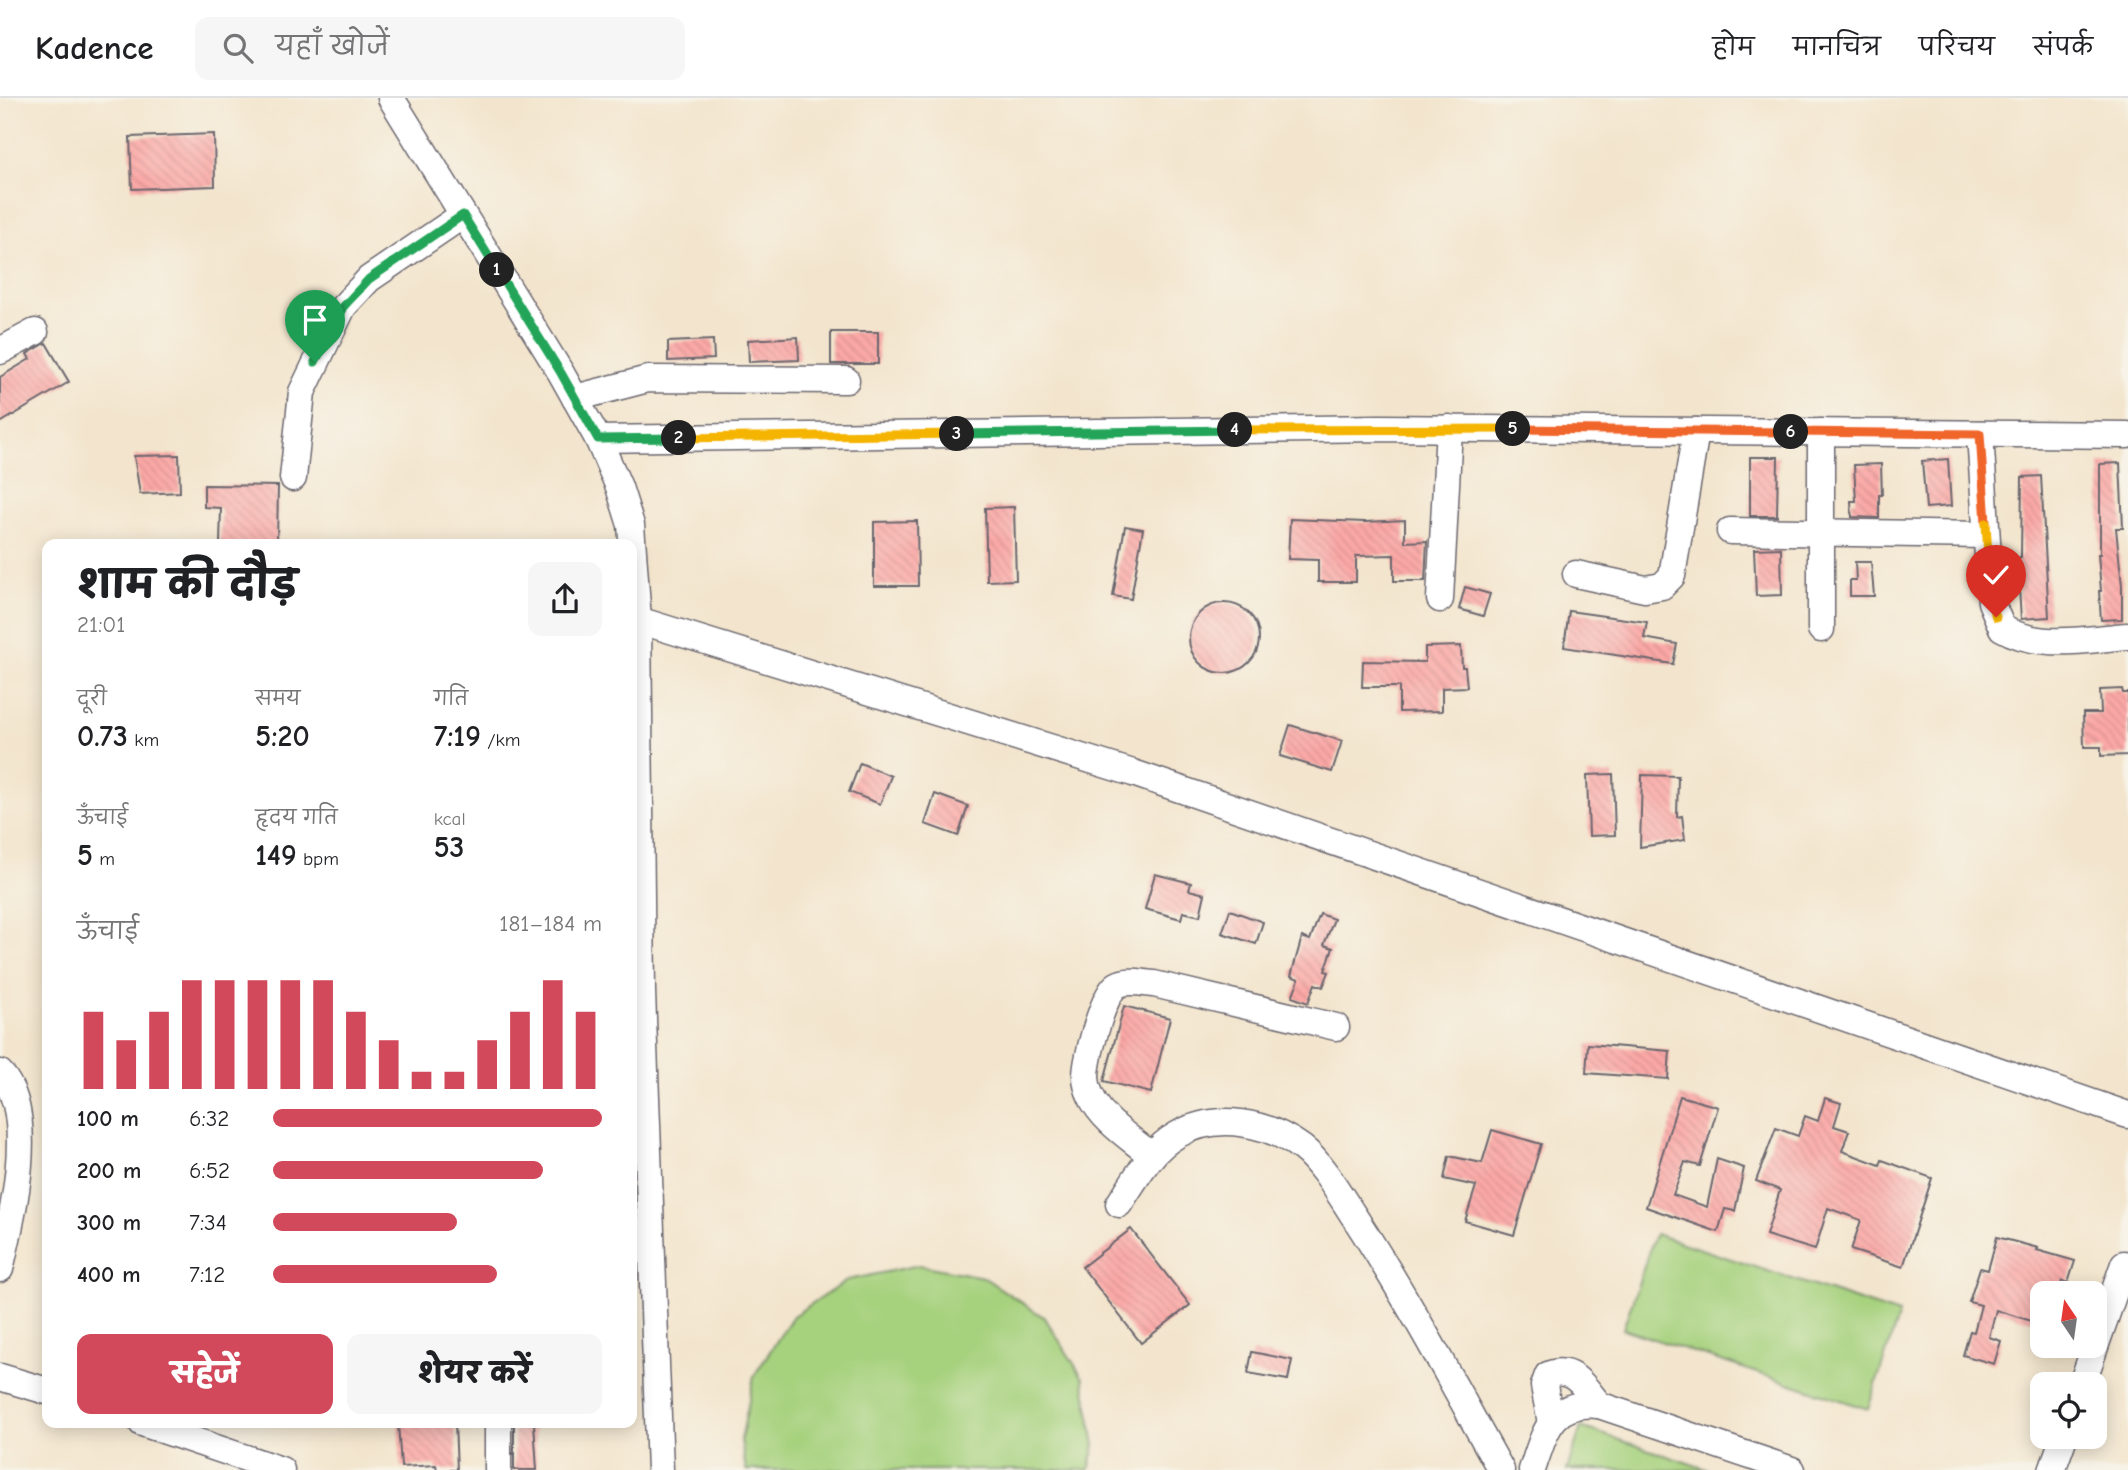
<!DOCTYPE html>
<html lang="hi">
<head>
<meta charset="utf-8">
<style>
  body { margin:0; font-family:"Comic Neue","Playpen Sans Deva",sans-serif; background:#f6f6f6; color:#202124; height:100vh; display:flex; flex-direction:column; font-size:26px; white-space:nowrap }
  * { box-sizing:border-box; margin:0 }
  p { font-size:23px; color:#757577 }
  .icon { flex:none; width:38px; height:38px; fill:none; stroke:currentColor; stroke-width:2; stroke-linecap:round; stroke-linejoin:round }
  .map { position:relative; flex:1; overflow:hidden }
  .panel { position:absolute; left:42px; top:441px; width:595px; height:889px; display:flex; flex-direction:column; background:#fff; border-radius:14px; box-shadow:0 4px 18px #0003 }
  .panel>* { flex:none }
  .needle { width:46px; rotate:347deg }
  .fabs { position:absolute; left:2030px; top:1183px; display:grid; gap:14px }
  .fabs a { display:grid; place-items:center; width:77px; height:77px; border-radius:14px; background:#fff; box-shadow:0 4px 18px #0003; font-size:35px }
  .pin { position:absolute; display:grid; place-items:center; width:60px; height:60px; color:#fff; margin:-72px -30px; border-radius:50% 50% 50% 0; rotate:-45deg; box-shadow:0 0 7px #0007 }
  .pin .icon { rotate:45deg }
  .km { position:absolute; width:35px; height:35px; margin:-18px; border-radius:50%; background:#222; color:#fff; font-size:19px; line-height:35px; text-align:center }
  .round { display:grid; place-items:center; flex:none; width:74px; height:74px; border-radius:14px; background:#f6f6f6 }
  .head { display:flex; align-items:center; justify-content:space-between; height:119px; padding:0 35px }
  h1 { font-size:38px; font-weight:800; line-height:52px }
  .metrics { display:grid; grid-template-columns:repeat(3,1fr); gap:10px; height:119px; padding:7px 35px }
  .metrics div { display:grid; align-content:center }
  .metrics b { font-size:30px; font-weight:800 }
  .metrics small { font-size:19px; font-weight:400 }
  .metrics p { font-size:19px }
  .chart { height:196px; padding:14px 35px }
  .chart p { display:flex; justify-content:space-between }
  .chart svg { width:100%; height:126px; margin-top:7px; stroke:#d1495b; stroke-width:6 }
  .cta { display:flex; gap:14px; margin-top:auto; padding:14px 35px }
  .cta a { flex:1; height:80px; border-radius:14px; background:#d1495b; color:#fff; font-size:28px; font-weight:800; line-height:80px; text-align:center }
  .cta a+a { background:#f6f6f6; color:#202124 }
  ul { padding:0 35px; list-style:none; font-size:23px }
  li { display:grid; grid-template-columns:112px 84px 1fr; align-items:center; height:52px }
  li i { height:18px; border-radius:9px; background:#d1495b }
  header { display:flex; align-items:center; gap:42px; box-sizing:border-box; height:98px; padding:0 35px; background:#fff; border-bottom:2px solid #e0e0e0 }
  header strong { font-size:33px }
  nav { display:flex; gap:38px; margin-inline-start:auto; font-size:24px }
  .search { width:490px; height:63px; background:#f6f6f6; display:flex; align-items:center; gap:18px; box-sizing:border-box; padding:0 24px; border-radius:14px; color:#757577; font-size:26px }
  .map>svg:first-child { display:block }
</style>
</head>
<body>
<header>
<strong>Kadence</strong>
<div class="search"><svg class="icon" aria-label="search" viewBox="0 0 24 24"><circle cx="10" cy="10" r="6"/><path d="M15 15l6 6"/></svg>यहाँ खोजें</div>
<nav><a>होम</a><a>मानचित्र</a><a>परिचय</a><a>संपर्क</a></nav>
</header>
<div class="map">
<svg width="2128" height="1372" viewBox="0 0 2128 1372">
  <defs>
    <pattern id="building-back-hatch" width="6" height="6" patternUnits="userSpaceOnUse" patternTransform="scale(1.75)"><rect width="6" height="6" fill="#fba8a6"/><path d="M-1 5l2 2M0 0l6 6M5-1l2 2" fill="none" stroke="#d79090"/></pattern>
  </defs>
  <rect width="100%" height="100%" fill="#f7f3e8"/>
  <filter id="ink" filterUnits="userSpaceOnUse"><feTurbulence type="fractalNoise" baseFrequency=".0143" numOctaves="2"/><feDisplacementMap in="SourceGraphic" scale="14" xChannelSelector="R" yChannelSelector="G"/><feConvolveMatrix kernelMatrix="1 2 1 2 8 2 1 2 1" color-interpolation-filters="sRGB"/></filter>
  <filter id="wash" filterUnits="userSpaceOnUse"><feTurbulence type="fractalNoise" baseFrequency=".00686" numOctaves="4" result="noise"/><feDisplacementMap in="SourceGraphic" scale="28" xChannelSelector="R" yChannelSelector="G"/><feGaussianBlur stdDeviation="1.57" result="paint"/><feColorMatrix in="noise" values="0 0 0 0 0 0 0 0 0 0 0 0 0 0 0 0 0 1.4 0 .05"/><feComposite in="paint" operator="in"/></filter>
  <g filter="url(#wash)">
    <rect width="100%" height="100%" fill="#f3e5cd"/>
    <g fill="#a6d17d" stroke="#647a5c" stroke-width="2">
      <path d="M1655,1136L1899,1216L1868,1311L1623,1231Z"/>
      <path d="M919,1167L983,1179L1045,1220L1083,1280L1095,1347L1089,1372H746L741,1342L754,1278L793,1218L848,1182Z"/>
      <path d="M1581,1329L1709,1372H1567Z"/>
    </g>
    <g id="blocks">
      <g fill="url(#building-back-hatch)">
        <path d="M214,36L215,88L132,91L130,39Z"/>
        <rect x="831" y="234" width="47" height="32"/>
        <path d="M798,239L799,262L749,264L748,242Z"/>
        <path d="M713,242L714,261L668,263V244Z"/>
        <path d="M46,245L69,284L0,325V279L30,261L27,256Z"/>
        <path d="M179,357L180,394L140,396L134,358Z"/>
        <path d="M1750,359H1778L1777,418H1750Z"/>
        <path d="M1948,361L1951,408L1926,410L1922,363Z"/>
        <path d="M2120,365L2123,430H2116L2122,488V521L2101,522L2099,493H2101L2098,456H2100V366Z"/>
        <path d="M1881,366L1882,397H1879V420L1852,419L1851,403H1856L1854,367Z"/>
        <path d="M2041,378L2049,519L2021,521L2017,460L2021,459L2022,379Z"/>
        <path d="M204,387L278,388L277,446H220L221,410L204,409Z"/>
        <path d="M1014,409L1016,482L987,483L985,410Z"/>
        <path d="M1290,421L1365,424L1405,422V444L1427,443L1425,483H1394V457L1356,458V484H1318V462L1288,461Z"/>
        <path d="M917,423L918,488H874V424Z"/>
        <path d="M1125,428L1143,431L1131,501L1113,498Z"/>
        <path d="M1781,450L1782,497L1756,498L1754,451Z"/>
        <path d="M1855,464H1871L1874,498H1850V482H1856Z"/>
        <path d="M1465,489L1490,496L1483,518L1459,511Z"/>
        <circle cx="1224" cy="540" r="35"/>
        <path d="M1569,513L1647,524L1644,540L1677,546L1673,566L1564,549Z"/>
        <path d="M1461,548L1462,569H1465L1467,589L1442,590V613L1399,614V589H1362L1363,563L1425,564V549Z"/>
        <path d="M2122,591L2123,595H2128V657L2101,658V649H2084L2083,615H2101L2100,592Z"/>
        <path d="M1290,627L1342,643L1332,674L1280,658Z"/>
        <path d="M860,665L891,678L880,706L849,694Z"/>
        <path d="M1613,676L1615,737L1589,738L1587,677Z"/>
        <path d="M1642,677L1678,678L1677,719L1682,718L1685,742L1640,749Z"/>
        <path d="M935,696L968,708L958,738L925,726Z"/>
        <path d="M1155,776L1191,785L1189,792L1205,796L1200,818L1183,814L1181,821L1145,811Z"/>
        <path d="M1230,812L1263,824L1256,846L1222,835Z"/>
        <path d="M1320,816L1334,821L1324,847L1333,850L1325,873L1329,874L1323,889L1315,886L1308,905L1292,899L1299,881L1291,878L1302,839L1310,842Z"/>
        <path d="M1124,908L1170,920L1151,995L1104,983Z"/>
        <path d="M1588,946L1670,953L1668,981L1586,975Z"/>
        <path d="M1680,998L1718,1009L1700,1068L1685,1064L1673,1097L1707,1109L1717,1061L1744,1070L1735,1113L1725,1111L1718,1134L1646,1109Z"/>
        <path d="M1825,1000L1841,1005L1834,1028L1849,1033L1842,1053L1880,1067L1882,1062L1932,1080L1903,1169L1851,1152L1861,1122L1828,1110L1815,1152L1766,1137L1780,1092L1756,1083L1776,1030L1798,1038L1805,1018L1818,1023Z"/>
        <path d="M1492,1032L1541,1046L1514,1137L1465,1123L1476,1088L1444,1081L1449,1058L1482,1065Z"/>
        <path d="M1131,1131L1190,1207L1141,1245L1082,1169Z"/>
        <path d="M1997,1139L2038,1150L2037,1152L2075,1163L2068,1185L2062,1183L2059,1195H2042V1206L2035,1224L1996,1212L1989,1239L2001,1243L1994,1266L1963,1257L1970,1233L1974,1234L1981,1207L1969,1204L1980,1170L1988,1172Z"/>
        <path d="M1252,1254L1292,1262L1288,1282L1248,1275Z"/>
        <path d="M398,1325H455L457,1372H437L436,1367L401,1369Z"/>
        <path d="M514,1325H534L537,1372H514Z"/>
      </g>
    </g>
  </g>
  <g filter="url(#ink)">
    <use href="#blocks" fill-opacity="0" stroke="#6b666e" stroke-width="2"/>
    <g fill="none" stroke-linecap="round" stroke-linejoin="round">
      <g stroke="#6b666e" stroke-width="29">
        <g id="minor">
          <path d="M391,0L561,275L598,341L619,389L631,427L638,522L642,894L660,1372"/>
          <path d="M0,253L35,234"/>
          <path d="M575,300L648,281L846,282"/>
          <path d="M1980,336L1991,504L2002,530C2040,552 2087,541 2128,538"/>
          <path d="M598,341L1380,330L2128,337"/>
          <path d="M293,380L302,294L343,209L369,181L463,117"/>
          <path d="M1730,433L1986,437"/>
          <path d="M1576,476L1645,491L1662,488L1672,478L1696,333"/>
          <path d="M1440,501L1449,330"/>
          <path d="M638,522L1133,675L2128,1017"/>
          <path d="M1821,531V334"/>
          <path d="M0,975C38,1015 12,1122 0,1171"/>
          <path d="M1152,1058C1132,1041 1102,1023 1091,998C1088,992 1086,985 1086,977C1087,960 1103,895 1117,887C1128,881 1142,885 1154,886L1336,929"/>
          <path d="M1119,1106C1135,1082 1151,1051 1177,1037C1217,1014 1267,1024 1302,1050C1322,1065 1343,1102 1357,1123C1409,1203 1454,1288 1501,1372"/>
          <path d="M0,1279L47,1293"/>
          <path d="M2082,1286L2124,1166"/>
          <path d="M142,1325L281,1372"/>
          <path d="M498,1325V1372"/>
          <path d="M1551,1325L1544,1288L1548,1277C1572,1266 1586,1291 1599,1307"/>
          <path d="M1532,1372C1545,1334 1551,1302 1599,1307L1792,1372"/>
          <path d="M2052,1372L2064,1339"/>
        </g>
      </g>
      <use href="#minor" stroke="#fff" stroke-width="26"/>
    </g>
  </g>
  <g fill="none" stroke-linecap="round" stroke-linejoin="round" filter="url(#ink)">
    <g stroke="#fff" stroke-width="14">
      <path id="split-1" d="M315,264L343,209L369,181L463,117L497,172"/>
    </g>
    <g stroke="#fff" stroke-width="14">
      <path id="split-2" d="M497,172L561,275L598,341L679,340"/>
    </g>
    <g stroke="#fff" stroke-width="14">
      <path id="split-3" d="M679,340L957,336"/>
    </g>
    <g stroke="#fff" stroke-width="14">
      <path id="split-4" d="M957,336L1235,332"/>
    </g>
    <g stroke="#fff" stroke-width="14">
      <path id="split-5" d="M1235,332L1513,331"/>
    </g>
    <g stroke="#fff" stroke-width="14">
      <path id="split-6" d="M1513,331L1791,334"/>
    </g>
    <g stroke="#fff" stroke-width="14">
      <path id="split-7" d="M1791,334L1980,336L1986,425"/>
    </g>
    <g stroke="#fff" stroke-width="14">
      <path id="split-8" d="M1986,425L1991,504L1996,519"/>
    </g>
    <use href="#split-1" stroke="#22a559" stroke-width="9"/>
    <use href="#split-2" stroke="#22a559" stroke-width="9"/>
    <use href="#split-3" stroke="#f5b400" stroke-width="9"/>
    <use href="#split-4" stroke="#22a559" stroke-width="9"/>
    <use href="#split-5" stroke="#f5b400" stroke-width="9"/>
    <use href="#split-6" stroke="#f0652b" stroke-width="9"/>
    <use href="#split-7" stroke="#f0652b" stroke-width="9"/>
    <use href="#split-8" stroke="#f5b400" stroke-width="9"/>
  </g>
</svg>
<div class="fabs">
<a><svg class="needle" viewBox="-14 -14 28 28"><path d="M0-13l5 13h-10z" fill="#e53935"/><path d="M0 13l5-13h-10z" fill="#757577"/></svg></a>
<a><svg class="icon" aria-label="locate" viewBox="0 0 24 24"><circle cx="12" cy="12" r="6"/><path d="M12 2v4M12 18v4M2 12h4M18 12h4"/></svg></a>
</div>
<div class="pin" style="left:315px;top:264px;background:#1e9e55"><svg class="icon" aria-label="arrive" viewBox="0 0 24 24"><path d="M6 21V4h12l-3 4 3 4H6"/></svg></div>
<div class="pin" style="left:1996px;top:519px;background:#d93025"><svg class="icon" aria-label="check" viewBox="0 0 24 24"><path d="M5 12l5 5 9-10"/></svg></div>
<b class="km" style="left:497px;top:172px">1</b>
<b class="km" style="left:679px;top:340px">2</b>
<b class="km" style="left:957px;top:336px">3</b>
<b class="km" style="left:1235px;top:332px">4</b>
<b class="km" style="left:1513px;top:331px">5</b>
<b class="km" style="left:1791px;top:334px">6</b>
<section class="panel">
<div class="head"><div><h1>शाम की दौड़</h1><p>21:01</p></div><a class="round"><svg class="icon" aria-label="share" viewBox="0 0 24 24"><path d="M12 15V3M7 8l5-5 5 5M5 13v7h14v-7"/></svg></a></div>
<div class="metrics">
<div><p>दूरी</p><b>0.73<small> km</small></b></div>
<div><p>समय</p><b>5:20</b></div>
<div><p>गति</p><b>7:19<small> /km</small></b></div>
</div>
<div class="metrics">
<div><p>ऊँचाई</p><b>5<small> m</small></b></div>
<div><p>हृदय गति</p><b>149<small> bpm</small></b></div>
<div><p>kcal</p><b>53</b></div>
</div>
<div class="chart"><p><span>ऊँचाई</span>181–184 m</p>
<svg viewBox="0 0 160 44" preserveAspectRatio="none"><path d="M5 44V17M15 44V27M25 44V17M35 44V6M45 44V6M55 44V6M65 44V6M75 44V6M85 44V17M95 44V27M105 44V38M115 44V38M125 44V27M135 44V17M145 44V6M155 44V17"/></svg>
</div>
<ul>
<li><b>100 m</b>6:32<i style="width:100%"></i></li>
<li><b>200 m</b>6:52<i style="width:82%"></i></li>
<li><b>300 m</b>7:34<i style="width:56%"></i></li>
<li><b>400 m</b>7:12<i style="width:68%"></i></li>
</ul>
<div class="cta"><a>सहेजें</a><a>शेयर करें</a></div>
</section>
</div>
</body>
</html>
